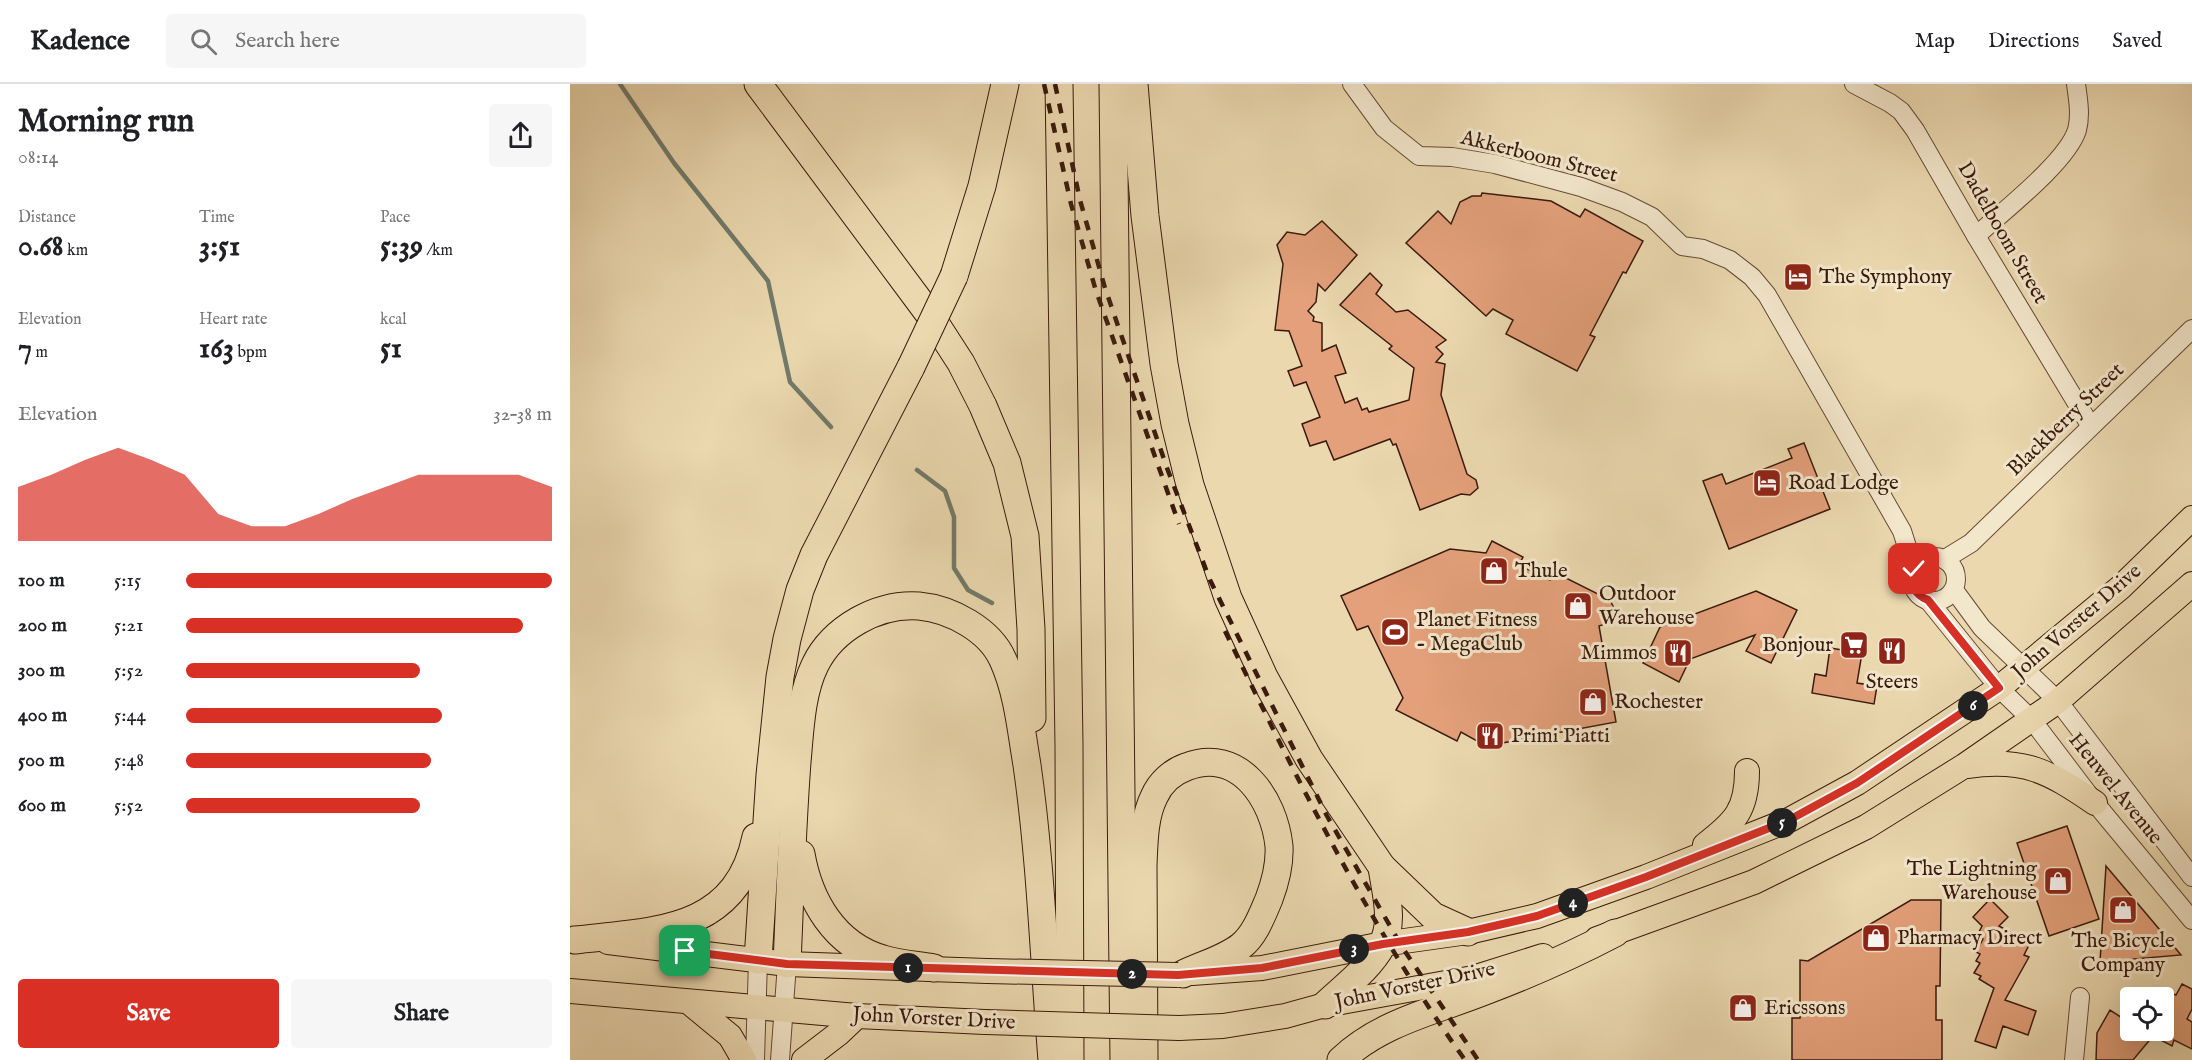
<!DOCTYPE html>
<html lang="en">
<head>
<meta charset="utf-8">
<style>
  body { margin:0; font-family:"IM FELL English",serif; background:#f6f6f6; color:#202124; height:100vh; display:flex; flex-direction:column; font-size:22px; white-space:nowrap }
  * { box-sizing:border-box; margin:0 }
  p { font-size:20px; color:#757577 }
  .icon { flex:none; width:33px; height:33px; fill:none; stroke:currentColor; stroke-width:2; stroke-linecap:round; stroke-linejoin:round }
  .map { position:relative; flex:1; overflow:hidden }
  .sheet { display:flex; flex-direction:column; background:#fff; width:570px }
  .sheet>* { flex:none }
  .tools { position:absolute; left:1550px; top:903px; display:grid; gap:12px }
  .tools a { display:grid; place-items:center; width:54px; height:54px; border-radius:6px; background:#fff; box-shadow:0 6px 24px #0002; font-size:30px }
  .pin { position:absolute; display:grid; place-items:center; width:51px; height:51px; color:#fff; margin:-26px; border-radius:12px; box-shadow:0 3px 9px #0006 }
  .km { position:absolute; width:30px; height:30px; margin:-15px; border-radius:50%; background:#222; color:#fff; font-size:16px; line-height:30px; text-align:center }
  .round { display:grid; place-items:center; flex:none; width:63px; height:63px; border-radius:6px; background:#f6f6f6 }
  .head { display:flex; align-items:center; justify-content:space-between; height:102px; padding:0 18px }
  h1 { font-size:33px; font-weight:700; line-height:45px }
  .metrics { display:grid; grid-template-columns:repeat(3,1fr); gap:9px; height:102px; padding:6px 18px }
  .metrics div { display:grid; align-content:center }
  .metrics b { font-size:30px; font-weight:700 }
  .metrics small { font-size:16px; font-weight:400 }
  .metrics p { font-size:16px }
  .chart { height:168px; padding:12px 18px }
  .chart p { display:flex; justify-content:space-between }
  .chart svg { width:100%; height:108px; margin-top:6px; fill:#d93025; opacity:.7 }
  .button { display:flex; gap:12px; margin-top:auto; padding:12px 18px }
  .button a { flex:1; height:69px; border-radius:6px; background:#d93025; color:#fff; font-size:24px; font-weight:700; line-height:69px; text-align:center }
  .button a+a { background:#f6f6f6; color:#202124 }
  ul { padding:0 18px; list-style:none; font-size:20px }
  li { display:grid; grid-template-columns:96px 72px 1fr; align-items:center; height:45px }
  li i { height:15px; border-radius:8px; background:#d93025 }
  header { display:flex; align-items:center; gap:36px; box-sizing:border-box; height:84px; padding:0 30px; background:#fff; border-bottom:2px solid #e0e0e0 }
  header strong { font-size:28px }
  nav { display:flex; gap:33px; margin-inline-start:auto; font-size:21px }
  .search { width:420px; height:54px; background:#f6f6f6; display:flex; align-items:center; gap:15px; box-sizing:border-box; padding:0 21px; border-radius:6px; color:#757577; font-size:22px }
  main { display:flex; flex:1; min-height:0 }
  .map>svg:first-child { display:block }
</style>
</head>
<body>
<header>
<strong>Kadence</strong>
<div class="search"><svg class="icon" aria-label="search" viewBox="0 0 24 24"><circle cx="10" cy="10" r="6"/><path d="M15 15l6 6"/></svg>Search here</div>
<nav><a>Map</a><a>Directions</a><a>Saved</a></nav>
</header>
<main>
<section class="sheet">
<div class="head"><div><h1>Morning run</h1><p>08:14</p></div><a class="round"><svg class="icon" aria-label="share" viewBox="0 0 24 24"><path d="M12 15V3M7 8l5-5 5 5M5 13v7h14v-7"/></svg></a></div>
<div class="metrics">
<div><p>Distance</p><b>0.68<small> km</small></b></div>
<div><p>Time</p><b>3:51</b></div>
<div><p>Pace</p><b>5:39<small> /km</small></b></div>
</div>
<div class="metrics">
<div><p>Elevation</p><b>7<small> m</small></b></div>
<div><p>Heart rate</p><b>163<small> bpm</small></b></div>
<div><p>kcal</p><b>51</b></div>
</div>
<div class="chart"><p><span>Elevation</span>32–38 m</p>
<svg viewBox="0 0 160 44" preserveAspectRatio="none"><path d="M0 44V22L10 17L20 11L30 6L40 11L50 17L60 33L70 38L80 38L90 33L100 27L110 22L120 17L130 17L140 17L150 17L160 22V44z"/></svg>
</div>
<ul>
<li><b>100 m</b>5:15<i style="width:100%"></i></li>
<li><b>200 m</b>5:21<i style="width:92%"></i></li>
<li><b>300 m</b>5:52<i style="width:64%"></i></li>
<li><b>400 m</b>5:44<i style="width:70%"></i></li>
<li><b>500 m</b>5:48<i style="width:67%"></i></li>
<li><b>600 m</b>5:52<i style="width:64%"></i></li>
</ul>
<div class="button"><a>Save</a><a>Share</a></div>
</section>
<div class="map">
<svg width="1622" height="976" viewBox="0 0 1622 976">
  <rect width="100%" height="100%" fill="#ebd8af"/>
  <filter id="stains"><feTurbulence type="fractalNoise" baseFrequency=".00333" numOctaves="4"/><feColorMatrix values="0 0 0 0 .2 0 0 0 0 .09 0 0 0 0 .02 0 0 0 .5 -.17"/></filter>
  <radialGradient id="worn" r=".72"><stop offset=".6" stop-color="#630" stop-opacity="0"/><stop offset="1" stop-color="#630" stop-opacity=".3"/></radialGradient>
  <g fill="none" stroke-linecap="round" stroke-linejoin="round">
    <g stroke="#727a6a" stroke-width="4.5">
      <path d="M50,0L104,79L198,197L220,298L261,343"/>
      <path d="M347,386L375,407L384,433V484L398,506L422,519"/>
    </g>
  </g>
  <g fill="#e3a07a" stroke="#3a1a0d" stroke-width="1.5">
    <path d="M912,109L981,117L1010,133L1015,125L1073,157L1056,189L1053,188L1020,251L1025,253L1007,287L936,250L943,236L923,225L916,232L836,159L868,127L881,140L890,118L902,112H911Z"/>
    <path d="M752,137L787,171L755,207L748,200L746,218L738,227L744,233L743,237L752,239V267L766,261L776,289L765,292L775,319L787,314L792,326L797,324L799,328L839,316L844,284L819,265L822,262L770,221L800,189L812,201L806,210L826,228L838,226L876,256L866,263L873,270L866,278L875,280L871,311L897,390L906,396L908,404L900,411L891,410L850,426L826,360L823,361L820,355L764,376L756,357L740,362L732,340L750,333L736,298L724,302L718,287L732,282L719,247L705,246L713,180L707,161L717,148L735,151Z"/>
    <path d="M1234,359L1260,425L1159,465L1133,397L1152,390L1156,400L1222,374L1218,365Z"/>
    <path d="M922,457L953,473L949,481L980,496L984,488L1040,516L1045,526L1041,538L1029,542L1046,638L916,662L891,648L887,657L826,626L833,614L798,542L787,546L771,512L880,465L916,469Z"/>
    <path d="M1186,507L1227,526L1201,579L1176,567L1185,551L1120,575L1109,598L1073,579L1090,543Z"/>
    <path d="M1260,564L1292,569L1287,599L1307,602L1304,620L1242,609L1245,590L1256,592Z"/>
    <path d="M1497,742L1529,835L1479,852L1447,759Z"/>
    <path d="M1536,782L1611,871L1530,878Z"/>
    <path d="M1420,815L1438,833L1429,842L1460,859L1454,871L1459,873L1435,916L1466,927L1458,951L1433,942L1426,964L1405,957L1424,904L1409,895L1411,892L1404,889L1410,879L1406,877L1410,870L1406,868L1413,855L1407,852L1412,842L1403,833Z"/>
    <path d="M1341,816H1371L1370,902H1366V936H1372V976H1222V934H1230V876L1238,877Z"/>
    <path d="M1612,900L1622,905V925L1617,935L1622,938V965L1604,956L1602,962L1583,952L1563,976H1526L1527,949L1540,926L1560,939V946H1593V905L1606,911Z"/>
  </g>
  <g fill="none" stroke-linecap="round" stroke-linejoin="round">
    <g stroke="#664a36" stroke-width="20">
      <g id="minor">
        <path d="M782,0L814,44L849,72L882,73L925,80L1011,103L1052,118L1082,133L1112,162L1133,165L1160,176L1182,193L1197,211L1332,447L1344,485"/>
        <path d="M1284,0L1320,19L1331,27L1345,46L1406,152L1520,341"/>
        <path d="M1406,152C1432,128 1497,78 1507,46C1511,31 1508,15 1506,0"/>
        <circle cx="1364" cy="495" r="22"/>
        <path d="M1375,475L1401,459L1622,245"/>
        <path d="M1384,506L1412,544L1488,617L1622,793"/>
        <path d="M1358,516L1429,604L1462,636L1525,719L1622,836"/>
        <path d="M185,976L188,876"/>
        <path d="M210,976L217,880"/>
        <path d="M1504,976L1510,913"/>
      </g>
    </g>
    <g stroke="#3a1a0d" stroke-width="26">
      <g id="major">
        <path d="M1397,682C1455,674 1478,687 1525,719"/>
        <path d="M1135,761C1165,738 1177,726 1177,687"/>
        <path d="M1027,855L1184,798L1296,743L1394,682L1488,617L1622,500"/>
        <path d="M38,858L217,880L417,887"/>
        <path d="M622,889L692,884L813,860L898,848L967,832L1076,793L1219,736L1287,699L1429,604L1551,503L1622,434"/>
        <path d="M0,907L287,932L415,938"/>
        <path d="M120,919L160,952L174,976"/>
        <path d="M609,944L653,942L715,932L755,921L903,894L973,872"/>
        <path d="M234,976L268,950L287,932"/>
      </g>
    </g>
    <g stroke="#3a1a0d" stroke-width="29">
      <g id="highway">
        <path d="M188,0L362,234L391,279L413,322L437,379L455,452L461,545L462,634"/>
        <path d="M489,0L499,661L500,976"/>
        <path d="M543,0L554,976"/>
        <path d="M564,0L575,132L594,280L605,340L620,401L658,514L694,593L739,675L812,783L863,832L898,848"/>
        <path d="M384,192L412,102L435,0"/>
        <path d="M231,770C239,816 264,861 313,875C329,880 347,881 364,884"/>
        <path d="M5,856C84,847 166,849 186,753"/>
        <path d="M188,876L200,691L210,593L217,555L230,506L244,471L341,283"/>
        <path d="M217,880C220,812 222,745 227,678C230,646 231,610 245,581C263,544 308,519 349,522C381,525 420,546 433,576C448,609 451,646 457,681C471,779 474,878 482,976"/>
        <path d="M755,921C774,903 800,884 812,861C825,838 815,806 812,783"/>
        <path d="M574,976L573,781C574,759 574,733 584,713C590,699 602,688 616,683C669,662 704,715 709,762C710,780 705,799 699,815C692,831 685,851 671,862C655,875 631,881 613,890"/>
        <path d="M771,976C811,938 865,927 915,907C960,890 1003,871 1045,849"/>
      </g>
    </g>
    <use href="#minor" stroke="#f2e6cb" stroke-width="18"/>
    <use href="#major" stroke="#ebd8af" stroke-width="24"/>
    <use href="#highway" stroke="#ebd8af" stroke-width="27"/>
    <g stroke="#3a1a0d" stroke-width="4.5" stroke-dasharray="10 10" stroke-linecap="butt">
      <path d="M474,0L501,120L526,207L609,440"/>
      <path d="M485,0L510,116L535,204L597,384L640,496L757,732L832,863L908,976"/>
      <path d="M655,547C727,695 799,842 895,976"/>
    </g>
    <g stroke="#3a1a0d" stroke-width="26" stroke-linecap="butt">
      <g id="major-bridge">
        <path d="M417,887L608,891"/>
        <path d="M415,938L609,944"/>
      </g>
    </g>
    <g stroke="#3a1a0d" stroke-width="29" stroke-linecap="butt">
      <path id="highway-bridge" d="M341,283L384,192"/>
    </g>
    <use href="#major-bridge" stroke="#ebd8af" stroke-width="24"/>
    <use href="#highway-bridge" stroke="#ebd8af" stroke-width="27"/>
  </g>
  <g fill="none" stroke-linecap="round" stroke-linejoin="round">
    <g stroke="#fff" stroke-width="12">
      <path id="route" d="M115,867L217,880L608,891L692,884L813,860L898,848L967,832L1076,793L1219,736L1287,699L1429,604L1358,516C1344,510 1339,499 1344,485"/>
    </g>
    <use href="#route" stroke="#d93025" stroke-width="8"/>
  </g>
  <defs>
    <g id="hotel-square" transform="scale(1.5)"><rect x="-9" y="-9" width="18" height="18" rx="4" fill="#8f2418" stroke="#f2e6cb"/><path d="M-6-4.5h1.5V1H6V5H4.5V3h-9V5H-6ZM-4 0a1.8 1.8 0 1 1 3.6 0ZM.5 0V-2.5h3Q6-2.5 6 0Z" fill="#fff"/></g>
    <g id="shop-square" transform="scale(1.5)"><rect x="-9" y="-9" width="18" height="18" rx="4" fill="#8f2418" stroke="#f2e6cb"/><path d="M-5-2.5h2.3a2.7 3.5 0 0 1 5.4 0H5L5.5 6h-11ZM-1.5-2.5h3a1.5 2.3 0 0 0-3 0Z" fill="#fff"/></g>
    <g id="stadium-square" transform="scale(1.5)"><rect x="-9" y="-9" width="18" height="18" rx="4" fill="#8f2418" stroke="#f2e6cb"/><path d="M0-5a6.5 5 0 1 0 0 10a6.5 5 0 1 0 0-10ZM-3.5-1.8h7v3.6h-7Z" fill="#fff"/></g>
    <g id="supermarket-square" transform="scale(1.5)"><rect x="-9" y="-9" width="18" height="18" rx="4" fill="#8f2418" stroke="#f2e6cb"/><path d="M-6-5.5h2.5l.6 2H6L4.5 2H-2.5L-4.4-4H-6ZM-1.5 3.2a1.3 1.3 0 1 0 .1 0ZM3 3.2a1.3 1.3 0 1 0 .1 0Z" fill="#fff"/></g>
    <g id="restaurant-square" transform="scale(1.5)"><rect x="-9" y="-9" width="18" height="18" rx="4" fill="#8f2418" stroke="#f2e6cb"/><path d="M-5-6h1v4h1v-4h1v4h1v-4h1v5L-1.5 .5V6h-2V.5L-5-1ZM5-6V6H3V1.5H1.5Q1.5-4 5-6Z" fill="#fff"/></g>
  </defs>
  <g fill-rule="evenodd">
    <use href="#hotel-square" x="1228" y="193"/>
    <use href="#hotel-square" x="1197" y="399"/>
    <use href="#shop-square" x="924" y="487"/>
    <use href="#shop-square" x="1008" y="522"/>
    <use href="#stadium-square" x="825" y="548"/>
    <use href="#supermarket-square" x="1284" y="561"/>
    <use href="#restaurant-square" x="1322" y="567"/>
    <use href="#restaurant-square" x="1108" y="569"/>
    <use href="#shop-square" x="1023" y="618"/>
    <use href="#restaurant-square" x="920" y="652"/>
    <use href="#shop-square" x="1488" y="797"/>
    <use href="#shop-square" x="1553" y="826"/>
    <use href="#shop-square" x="1306" y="854"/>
    <use href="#shop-square" x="1173" y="924"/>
  </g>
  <g text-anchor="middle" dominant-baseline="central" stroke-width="6" stroke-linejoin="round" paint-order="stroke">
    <g font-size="21" fill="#3a1a0d" stroke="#f2e6cb">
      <text transform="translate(969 73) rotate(14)">Akkerboom Street</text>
      <text transform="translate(1432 149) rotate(60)">Dadelboom Street</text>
      <text transform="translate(1496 336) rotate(-44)">Blackberry Street</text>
      <text transform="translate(1507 538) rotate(-41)">John Vorster Drive</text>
      <text transform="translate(1545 705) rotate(51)">Heuwel Avenue</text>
      <text transform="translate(845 902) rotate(-12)">John Vorster Drive</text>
      <text transform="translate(364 935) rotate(3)">John Vorster Drive</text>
    </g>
    <g font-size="21" fill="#3a1a0d" stroke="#f2e6cb" text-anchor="start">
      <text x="1249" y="193">The Symphony</text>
      <text x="1218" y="399">Road Lodge</text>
      <text x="945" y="487">Thule</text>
      <text x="1029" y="510">Outdoor<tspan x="1029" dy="24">Warehouse</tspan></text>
      <text x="846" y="536">Planet Fitness<tspan x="846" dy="24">- MegaClub</tspan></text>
      <text x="1263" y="561" text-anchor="end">Bonjour</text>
      <text x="1087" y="569" text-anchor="end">Mimmos</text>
      <text x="1322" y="598" text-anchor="middle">Steers</text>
      <text x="1044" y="618">Rochester</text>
      <text x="941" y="652">Primi Piatti</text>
      <text x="1467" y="785" text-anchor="end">The Lightning<tspan x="1467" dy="24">Warehouse</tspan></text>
      <text x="1327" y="854">Pharmacy Direct</text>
      <text x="1553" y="857" text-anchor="middle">The Bicycle<tspan x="1553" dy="24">Company</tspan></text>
      <text x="1194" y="924">Ericssons</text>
    </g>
  </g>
  <rect width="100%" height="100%" filter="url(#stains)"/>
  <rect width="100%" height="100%" fill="url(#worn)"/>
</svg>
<div class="tools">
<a><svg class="icon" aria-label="locate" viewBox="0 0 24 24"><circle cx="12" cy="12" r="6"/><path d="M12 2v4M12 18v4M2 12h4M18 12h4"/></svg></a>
</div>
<div class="pin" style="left:115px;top:867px;background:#1e9e55"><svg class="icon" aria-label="arrive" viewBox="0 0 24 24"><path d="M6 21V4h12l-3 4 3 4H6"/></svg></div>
<div class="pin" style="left:1344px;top:485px;background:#d93025"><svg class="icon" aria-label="check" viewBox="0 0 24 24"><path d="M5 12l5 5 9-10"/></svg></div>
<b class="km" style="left:338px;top:884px">1</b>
<b class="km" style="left:562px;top:890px">2</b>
<b class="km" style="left:784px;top:865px">3</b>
<b class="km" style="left:1003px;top:819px">4</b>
<b class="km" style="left:1212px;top:739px">5</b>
<b class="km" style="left:1403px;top:622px">6</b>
</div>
</main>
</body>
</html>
